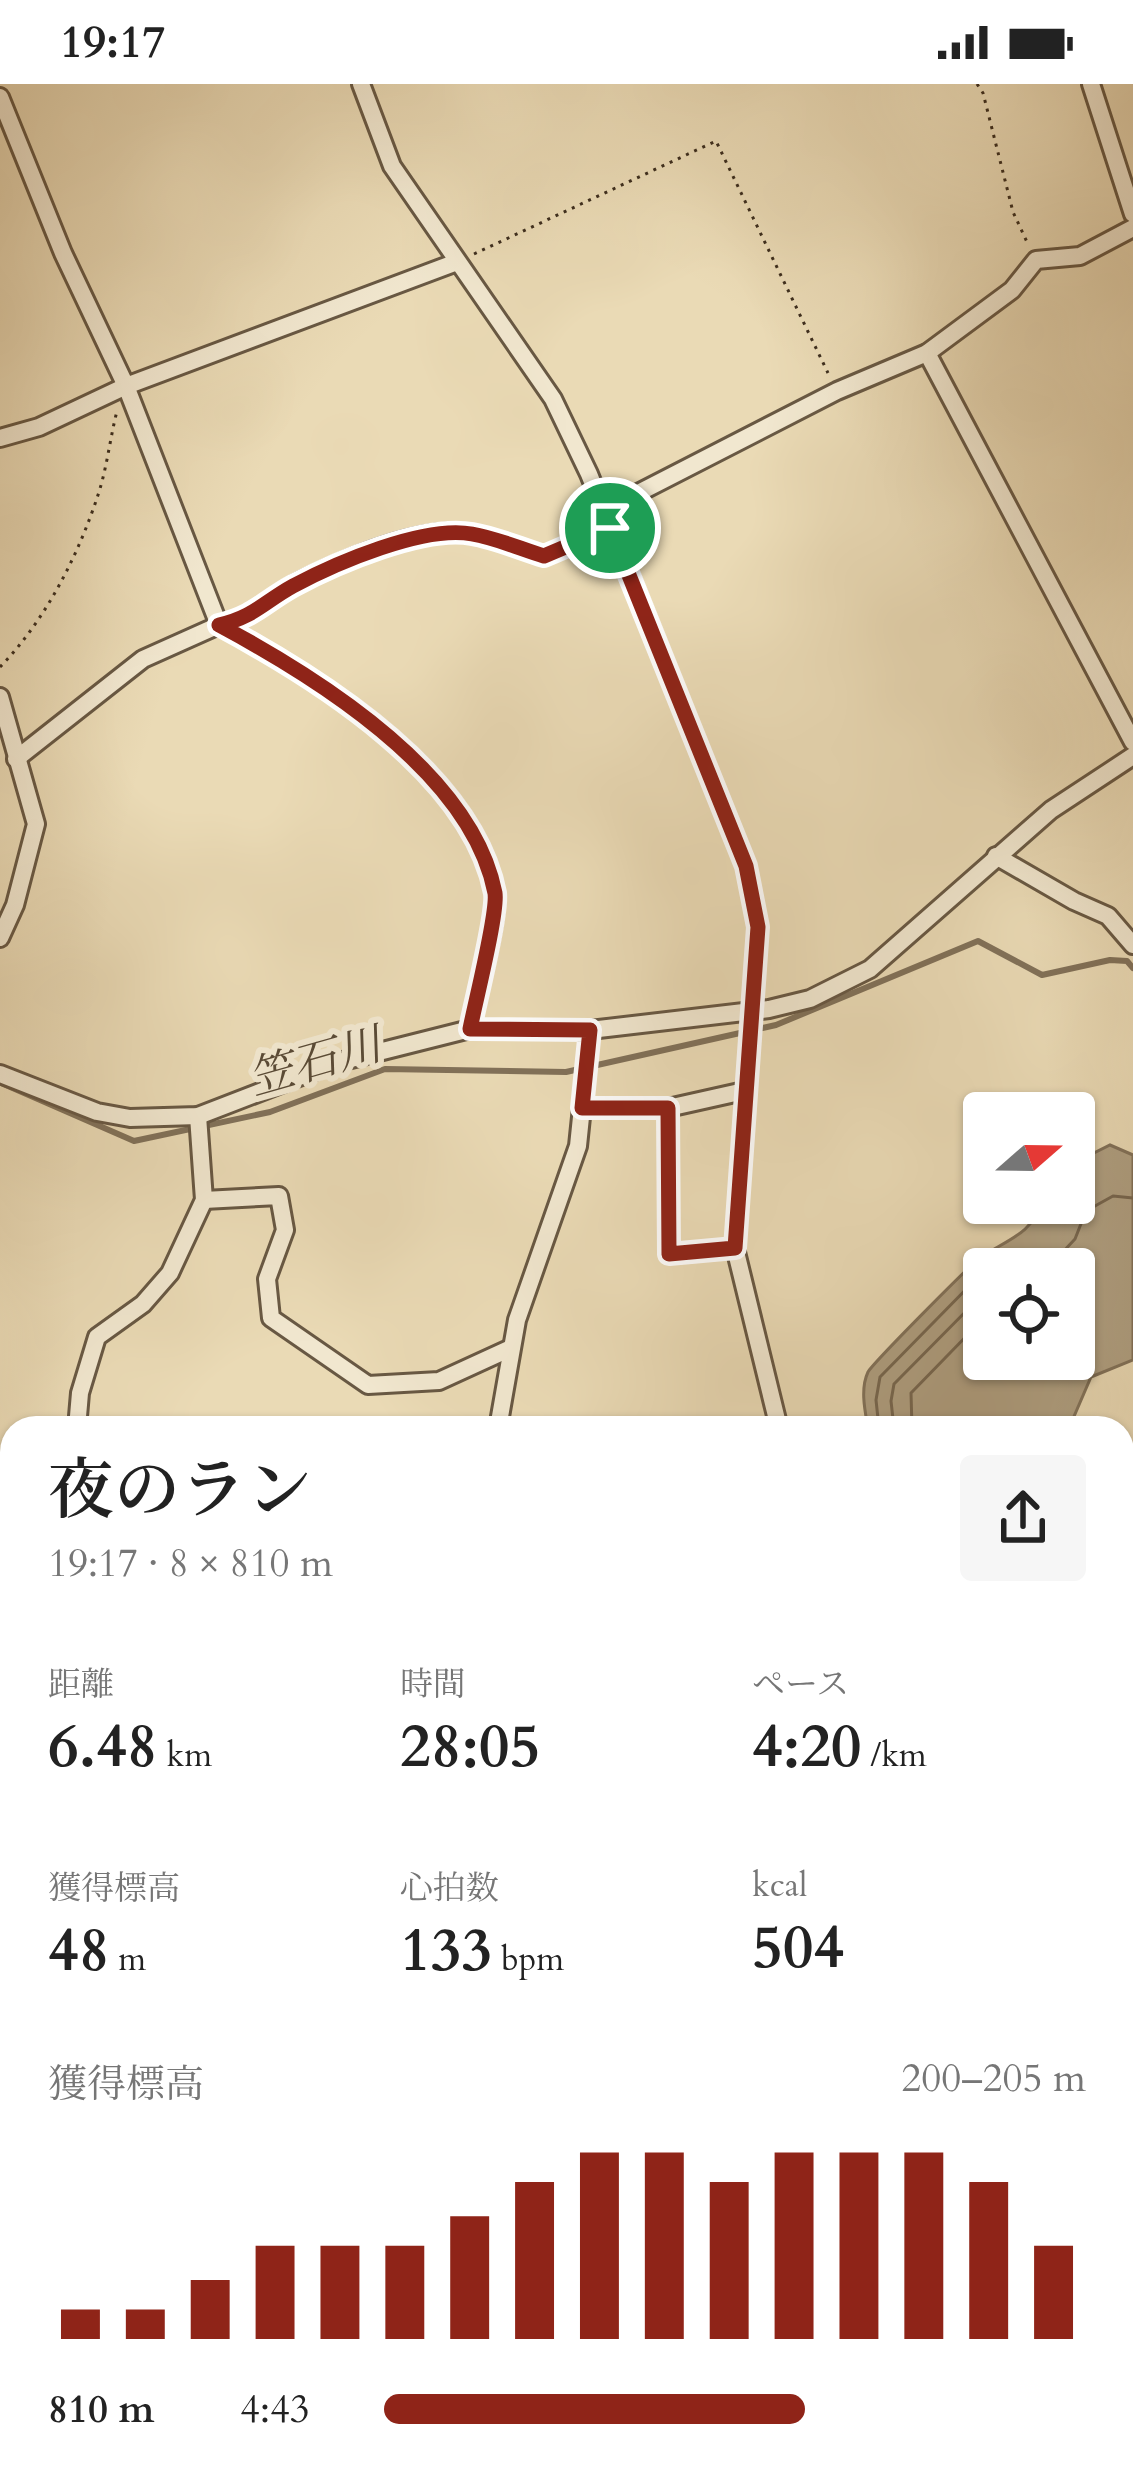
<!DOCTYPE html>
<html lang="ja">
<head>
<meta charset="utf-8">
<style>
  body { margin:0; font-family:Cardo,"Noto Serif JP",serif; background:#f6f6f6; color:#222; height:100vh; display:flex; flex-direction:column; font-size:45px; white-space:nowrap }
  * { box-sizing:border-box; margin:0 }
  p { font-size:39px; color:#767676 }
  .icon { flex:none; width:66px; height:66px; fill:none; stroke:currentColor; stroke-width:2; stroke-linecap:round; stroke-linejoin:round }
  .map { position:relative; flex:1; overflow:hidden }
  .side { position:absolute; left:0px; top:1332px; width:1134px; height:1065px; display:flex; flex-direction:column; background:#fff; border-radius:36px 36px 0 0; box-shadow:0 3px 9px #0004 }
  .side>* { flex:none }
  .needle { width:78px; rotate:70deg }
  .fabs { position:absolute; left:963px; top:1008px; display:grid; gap:24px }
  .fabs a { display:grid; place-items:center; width:132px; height:132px; border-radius:12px; background:#fff; box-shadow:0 3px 9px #0004; font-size:60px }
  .pin { position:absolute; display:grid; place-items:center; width:102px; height:102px; color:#fff; margin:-51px; border:6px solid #fff; border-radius:50%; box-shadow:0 3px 12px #0007 }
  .round { display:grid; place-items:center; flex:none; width:126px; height:126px; border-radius:12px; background:#f6f6f6 }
  .summary { display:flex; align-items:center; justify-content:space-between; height:204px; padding:0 48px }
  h1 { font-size:66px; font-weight:600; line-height:90px }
  .figures { display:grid; grid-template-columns:repeat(3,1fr); gap:18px; height:204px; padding:12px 48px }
  .figures div { display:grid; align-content:center }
  .figures b { font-size:60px; font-weight:600 }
  .figures small { font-size:33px; font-weight:400 }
  .figures p { font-size:33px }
  .chart { height:336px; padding:24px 48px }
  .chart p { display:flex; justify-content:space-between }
  .chart svg { width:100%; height:216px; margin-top:12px; stroke:#8f2418; stroke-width:6 }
  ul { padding:0 48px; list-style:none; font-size:39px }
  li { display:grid; grid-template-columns:192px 144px 1fr; align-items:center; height:90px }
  li i { height:30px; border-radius:15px; background:#8f2418 }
  .status { display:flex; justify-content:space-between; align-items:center; height:84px; padding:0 60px; background:#fff; direction:ltr }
  .status svg { height:33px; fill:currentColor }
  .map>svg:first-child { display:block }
</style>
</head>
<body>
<div class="status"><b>19:17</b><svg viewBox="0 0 49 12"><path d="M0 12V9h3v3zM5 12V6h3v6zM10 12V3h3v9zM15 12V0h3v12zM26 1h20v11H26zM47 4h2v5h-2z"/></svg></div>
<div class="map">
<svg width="1133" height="2396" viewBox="0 0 1133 2396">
  <rect width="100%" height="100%" fill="#eadab5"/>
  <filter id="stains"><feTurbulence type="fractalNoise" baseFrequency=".00167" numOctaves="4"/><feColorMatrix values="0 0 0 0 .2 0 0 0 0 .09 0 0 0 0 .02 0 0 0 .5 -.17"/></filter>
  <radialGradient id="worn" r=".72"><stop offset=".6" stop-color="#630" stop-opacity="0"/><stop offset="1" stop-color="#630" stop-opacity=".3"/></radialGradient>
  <path fill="#af9f81" stroke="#817159" stroke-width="3" fill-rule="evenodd" d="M1110,1061L1133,1071V1276L1091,1293L1069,1344H868C865,1327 860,1305 868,1288C873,1279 970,1181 981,1173C1001,1159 1037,1148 1039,1119H1074V1086L1090,1071ZM984,1185H1074V1275H984Z"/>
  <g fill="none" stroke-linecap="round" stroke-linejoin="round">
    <g stroke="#76664f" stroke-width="3">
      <path d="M1047,1185L1075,1155L1086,1127L1113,1112L1133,1114"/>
      <path d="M879,1344L876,1316L880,1293L984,1187"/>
      <path d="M894,1344L891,1317L894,1300L984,1209"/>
      <path d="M912,1344L911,1309L984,1234"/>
    </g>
    <path stroke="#817159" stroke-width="6" d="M1,999L134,1057L270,1028L385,985L566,988L776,941L978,857L1042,891L1110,876L1127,877L1133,884"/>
    <g stroke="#685843" stroke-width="22">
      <g id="minor">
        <path d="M361,0L392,82L553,315L589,390L746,782L758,843L735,1164L779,1344"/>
        <path d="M1091,0L1133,130"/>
        <path d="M0,13L63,169L126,302L219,541L143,575L16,675"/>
        <path d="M927,269L1133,658"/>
        <path d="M0,354L39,343L126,302L457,178"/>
        <path d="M603,427L837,307L927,269L1012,206L1036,176L1080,172L1133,144"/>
        <path d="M219,541C319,595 472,688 495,809C499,829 475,919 470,945"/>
        <path d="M219,541C256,533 269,513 301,497C346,475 421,441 472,450C496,454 521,465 544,472L610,444"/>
        <path d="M0,613L36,740L15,821L0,854"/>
        <path d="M996,772L1074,817L1108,832L1133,861"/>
        <path d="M0,990L97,1028L130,1034L198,1032L335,979L470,945L590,946L769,925L810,915L870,885L1051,726L1133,672"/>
        <path d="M582,1024H668L744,1007"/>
        <path d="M668,1024L669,1170L735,1164"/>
        <path d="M204,1116L279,1112L285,1146L267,1195L271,1234L368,1301L439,1297L511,1264"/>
        <path d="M77,1344L80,1309L97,1253L143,1220L170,1189L204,1116L198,1032"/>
        <path d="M498,1344L517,1236L578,1062L590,946"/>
        <path d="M0,1396L12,1399"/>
        <path d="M1122,1774L1133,1789"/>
        <path d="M1122,1813L1133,1803"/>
        <path d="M0,2113L12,2076"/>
        <path d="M291,2396L293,2385"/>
      </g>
    </g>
    <g stroke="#685843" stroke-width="27">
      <g id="tertiary">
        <path d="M1122,1638L1133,1643"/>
        <path d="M0,1738L12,1734"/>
      </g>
    </g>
    <g stroke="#3c2d1d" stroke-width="30">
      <g id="secondary">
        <path d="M0,2291L12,2293"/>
        <path d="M258,2385L278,2396"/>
      </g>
    </g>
    <g stroke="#3c2d1d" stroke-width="30">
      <g id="primary">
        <path d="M1122,2337L1133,2312"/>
        <path d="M1099,2396L1102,2385"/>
      </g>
    </g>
    <g stroke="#3c2d1d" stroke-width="3" stroke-dasharray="3 6" stroke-linecap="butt">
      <path d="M977,0L983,9L1013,128L1027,158"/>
      <path d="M474,170L716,57L828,289"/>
      <path d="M0,583C45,537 78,472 98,411C107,384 110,354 117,327"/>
      <path d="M856,2385L865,2396"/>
    </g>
    <use href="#minor" stroke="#f1e7cf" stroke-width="16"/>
    <use href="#tertiary" stroke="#f1e7cf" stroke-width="21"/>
    <use href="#secondary" stroke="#f1e7cf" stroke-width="24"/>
    <use href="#primary" stroke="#eadab5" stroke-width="24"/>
  </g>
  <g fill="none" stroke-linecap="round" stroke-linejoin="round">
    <g stroke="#fff" stroke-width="24">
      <path id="route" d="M610,444L746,782L758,843L735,1164L669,1170L668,1024H582L590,946L470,945C475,919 498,829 495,809C472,690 318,594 219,541C254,533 264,518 293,502C336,479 424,441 472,450C496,454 521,465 544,472Z"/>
    </g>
    <use href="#route" stroke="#8f2418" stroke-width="15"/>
  </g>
  <g text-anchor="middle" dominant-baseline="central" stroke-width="12" stroke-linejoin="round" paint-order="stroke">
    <g font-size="45" font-style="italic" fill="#594a36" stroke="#f1e7cf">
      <text transform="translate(315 978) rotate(-16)">笠石川</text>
    </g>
  </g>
  <rect width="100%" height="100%" filter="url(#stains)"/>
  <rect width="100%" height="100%" fill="url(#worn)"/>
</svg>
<div class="fabs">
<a><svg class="needle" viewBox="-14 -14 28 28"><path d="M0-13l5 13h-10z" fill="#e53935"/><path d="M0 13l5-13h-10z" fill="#767676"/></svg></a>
<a><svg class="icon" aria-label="locate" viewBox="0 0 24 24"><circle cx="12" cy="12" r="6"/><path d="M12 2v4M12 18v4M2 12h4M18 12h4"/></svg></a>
</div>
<div class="pin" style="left:610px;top:444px;background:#1e9e55"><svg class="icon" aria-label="arrive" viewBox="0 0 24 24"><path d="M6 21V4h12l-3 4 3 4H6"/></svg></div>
<section class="side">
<div class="summary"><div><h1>夜のラン</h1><p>19:17 · 8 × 810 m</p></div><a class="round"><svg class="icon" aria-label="share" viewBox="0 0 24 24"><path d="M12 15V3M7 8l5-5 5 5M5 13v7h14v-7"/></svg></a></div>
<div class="figures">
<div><p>距離</p><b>6.48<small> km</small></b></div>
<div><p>時間</p><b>28:05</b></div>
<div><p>ペース</p><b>4:20<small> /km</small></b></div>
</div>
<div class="figures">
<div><p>獲得標高</p><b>48<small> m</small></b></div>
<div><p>心拍数</p><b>133<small> bpm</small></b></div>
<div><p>kcal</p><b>504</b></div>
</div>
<div class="chart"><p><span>獲得標高</span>200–205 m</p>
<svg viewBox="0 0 160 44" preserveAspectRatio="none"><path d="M5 44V38M15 44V38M25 44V32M35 44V25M45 44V25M55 44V25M65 44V19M75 44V12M85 44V6M95 44V6M105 44V12M115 44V6M125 44V6M135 44V6M145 44V12M155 44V25"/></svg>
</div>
<ul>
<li><b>810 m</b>4:43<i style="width:60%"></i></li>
</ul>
</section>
</div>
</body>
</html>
